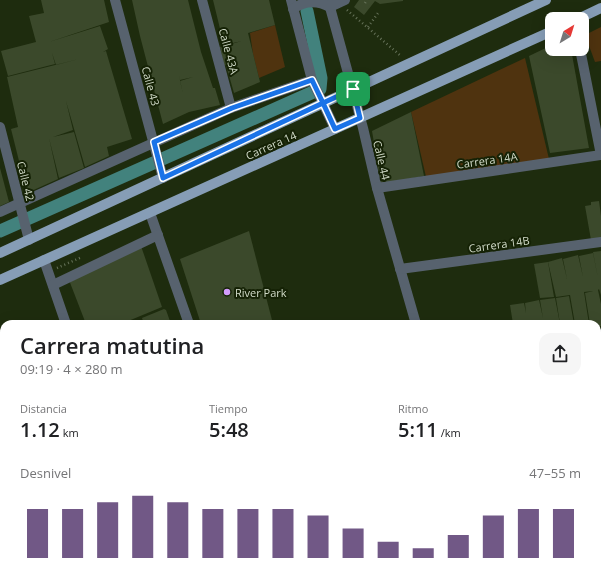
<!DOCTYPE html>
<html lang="es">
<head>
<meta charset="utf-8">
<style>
  body { margin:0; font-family:"Open Sans",sans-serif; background:#f6f6f6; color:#202124; height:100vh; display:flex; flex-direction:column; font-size:15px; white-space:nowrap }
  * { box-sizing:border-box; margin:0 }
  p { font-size:13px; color:#757577 }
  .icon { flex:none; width:22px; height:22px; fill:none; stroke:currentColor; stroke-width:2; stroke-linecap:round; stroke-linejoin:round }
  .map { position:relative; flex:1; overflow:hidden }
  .drawer { position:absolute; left:0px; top:320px; width:601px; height:256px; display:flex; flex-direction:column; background:#fff; border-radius:12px 12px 0 0; box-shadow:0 4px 16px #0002 }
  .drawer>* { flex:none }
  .needle { width:26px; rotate:38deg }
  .controls { position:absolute; left:545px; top:12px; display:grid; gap:8px }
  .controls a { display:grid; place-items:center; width:44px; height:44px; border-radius:8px; background:#fff; box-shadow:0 4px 16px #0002; font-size:20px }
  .pin { position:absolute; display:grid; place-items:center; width:34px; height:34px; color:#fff; margin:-17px; border-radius:8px; box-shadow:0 2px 6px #0006 }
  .round { display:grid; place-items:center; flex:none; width:42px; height:42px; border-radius:12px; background:#f6f6f6 }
  .overview { display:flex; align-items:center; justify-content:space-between; height:68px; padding:0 20px }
  h1 { font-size:22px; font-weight:600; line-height:30px }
  .stats { display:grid; grid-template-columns:repeat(3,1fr); gap:6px; height:68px; padding:4px 20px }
  .stats div { display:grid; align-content:center }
  .stats b { font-size:20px; font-weight:600 }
  .stats small { font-size:11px; font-weight:400 }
  .stats p { font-size:11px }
  .chart { height:112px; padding:8px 20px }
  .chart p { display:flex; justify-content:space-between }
  .chart svg { width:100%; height:72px; margin-top:4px; stroke:#715886; stroke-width:6 }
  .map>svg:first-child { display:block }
</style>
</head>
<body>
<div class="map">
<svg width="601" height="576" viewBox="0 0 601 576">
  <rect width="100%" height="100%" fill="#1e2c0e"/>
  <g fill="#4f330f">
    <path d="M275,25L285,67L259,78L253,54L250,33Z"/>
    <path d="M601,27V61L595,62L585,35Z"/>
    <path d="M525,58L549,159L427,181L411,112Z"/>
  </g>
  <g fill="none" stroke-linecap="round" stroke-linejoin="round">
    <path stroke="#42827d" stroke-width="13" d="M0,231L320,89L321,78L307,11"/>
  </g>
  <g fill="#3b492b" fill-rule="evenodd">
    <path d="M41,0H104L109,22L49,42L100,26L108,49L103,52L106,51L132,139L107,147L109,156L85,167L66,101L73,130L53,137L74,132L84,168L59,178L49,138L58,179L27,193L11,129L18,127L7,77L79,59L56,65L52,53L55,64L8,76L1,51L36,42L29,16L44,13Z"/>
    <path d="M132,0H188L201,52L213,88H215L220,105L189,112L163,124L140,36ZM178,71L180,80L193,77L180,81L183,94Z"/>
    <path d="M213,0H269L275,25L248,33L260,82L234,93L226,65L224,66L220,47L242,41L224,45Z"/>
    <path d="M359,0H403V1L380,4L375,1L364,15L354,7Z"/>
    <path d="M552,45V49H571L589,148L550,153L529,56Z"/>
    <path d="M411,112L424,176L381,184L372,131Z"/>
    <path d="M0,168L9,202L0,206Z"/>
    <path d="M599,201L601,216V238L591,240L585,206L591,205V202Z"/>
    <path d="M249,231L273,324H201L180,259Z"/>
    <path d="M141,246L162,307L121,324H86L69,280Z"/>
    <path d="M601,251V295L599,289L598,290L601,304V326L597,327V324H590L585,293L593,291L584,292L589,324H575L570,295L556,297L548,262L562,258L567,279L563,259L578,255L583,277L579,256L593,253L598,278L593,252Z"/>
    <path d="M548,262L554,297L540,298L534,264Z"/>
    <path d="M569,296L574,324H560L556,298Z"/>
    <path d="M555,298L560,324H513L510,305L524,303L526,313L525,303L539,300L543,318L540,300Z"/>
    <path d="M164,309L166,310L171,324H144L142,318Z"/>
    <path d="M601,344V411H597V345Z"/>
    <path d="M0,395L3,400H4V446L2,442H0Z"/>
    <path d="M597,428H601V466H600L597,451Z"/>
    <path d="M0,459L4,470V471L0,473Z"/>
    <path d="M597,466L601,482V505H597Z"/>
    <path d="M597,523H601L600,567L597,550Z"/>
    <path d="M169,572H214L202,576H171Z"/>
    <path d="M251,572H257L258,576H240Z"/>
    <path d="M291,572H369V576H292Z"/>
    <path d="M498,572H575L576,576H498Z"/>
  </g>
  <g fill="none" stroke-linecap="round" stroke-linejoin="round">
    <g stroke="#67735a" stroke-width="2.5" stroke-dasharray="1 3" stroke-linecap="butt">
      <path d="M365,3L367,0"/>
      <path d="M347,10L401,56"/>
      <path d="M368,27L378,13"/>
      <path d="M57,268L82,257"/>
    </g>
    <g stroke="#57626e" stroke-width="10">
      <path d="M115,0L163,178"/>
      <path d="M202,0L231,108"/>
      <path d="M291,0L312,80L335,129"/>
      <path d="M328,0L363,128L377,188L416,324"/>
      <path d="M293,9C305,0 317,0 330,7L345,0"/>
      <path d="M580,49L601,155"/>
      <path d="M0,127L29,240"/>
      <path d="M377,188L601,155"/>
      <path d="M0,212L231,108L312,80"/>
      <path d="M150,213L189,324"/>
      <path d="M44,260L66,324"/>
      <path d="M400,269L601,242"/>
      <path d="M53,285L158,235"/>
      <path d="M597,335L601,334"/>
      <path d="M597,422H601"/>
      <path d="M597,511L601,510"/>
      <path d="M155,572L156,576"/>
      <path d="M275,572L276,576"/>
      <path d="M384,572L386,576"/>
      <path d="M451,572L452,576"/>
      <path d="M488,572L489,576"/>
      <path d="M588,572L589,576"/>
      <path d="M112,576L121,572"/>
    </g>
    <g stroke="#869db6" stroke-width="10">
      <path d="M578,19L601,8"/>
      <path d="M0,253L546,0"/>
      <path d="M0,280L552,31"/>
    </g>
  </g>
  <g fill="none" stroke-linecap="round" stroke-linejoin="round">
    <g stroke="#fff" stroke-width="8">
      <path id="route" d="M353,89L323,103L312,80L232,108L154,142L163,178L323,103L335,129L360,118L353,89"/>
    </g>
    <use href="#route" stroke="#1a73e8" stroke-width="5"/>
  </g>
  <circle fill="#d39cfd" stroke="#152205" stroke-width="1.5" cx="227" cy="292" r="4"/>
  <g text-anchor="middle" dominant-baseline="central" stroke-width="4" stroke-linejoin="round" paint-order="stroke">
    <g font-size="11" fill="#d2dbc9" stroke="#152205">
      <text transform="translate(229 51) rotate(75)">Calle 43A</text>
      <text transform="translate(151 86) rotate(75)">Calle 43</text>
      <text transform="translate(271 145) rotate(-24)">Carrera 14</text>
      <text transform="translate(382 160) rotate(77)">Calle 44</text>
      <text transform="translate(487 160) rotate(-8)">Carrera 14A</text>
      <text transform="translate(26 181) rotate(76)">Calle 42</text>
      <text transform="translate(499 244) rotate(-8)">Carrera 14B</text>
    </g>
    <g font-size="11" fill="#d2dbc9" stroke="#152205" text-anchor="start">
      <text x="235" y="292">River Park</text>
    </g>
  </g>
</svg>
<div class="controls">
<a><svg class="needle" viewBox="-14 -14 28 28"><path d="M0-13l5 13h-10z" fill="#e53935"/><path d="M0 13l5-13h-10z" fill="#757577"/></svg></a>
</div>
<div class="pin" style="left:353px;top:89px;background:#1e9e55"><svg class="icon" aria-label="arrive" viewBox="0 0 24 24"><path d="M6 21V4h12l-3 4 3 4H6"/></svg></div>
<section class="drawer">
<div class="overview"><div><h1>Carrera matutina</h1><p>09:19 · 4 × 280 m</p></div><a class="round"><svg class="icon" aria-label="share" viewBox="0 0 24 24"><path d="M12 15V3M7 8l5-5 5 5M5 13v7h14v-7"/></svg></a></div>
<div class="stats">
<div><p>Distancia</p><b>1.12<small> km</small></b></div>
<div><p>Tiempo</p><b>5:48</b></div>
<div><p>Ritmo</p><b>5:11<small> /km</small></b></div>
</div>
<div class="chart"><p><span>Desnivel</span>47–55 m</p>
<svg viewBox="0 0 160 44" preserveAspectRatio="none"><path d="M5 44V14M15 44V14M25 44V10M35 44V6M45 44V10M55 44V14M65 44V14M75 44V14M85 44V18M95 44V26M105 44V34M115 44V38M125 44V30M135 44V18M145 44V14M155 44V14"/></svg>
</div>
</section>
</div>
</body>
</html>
